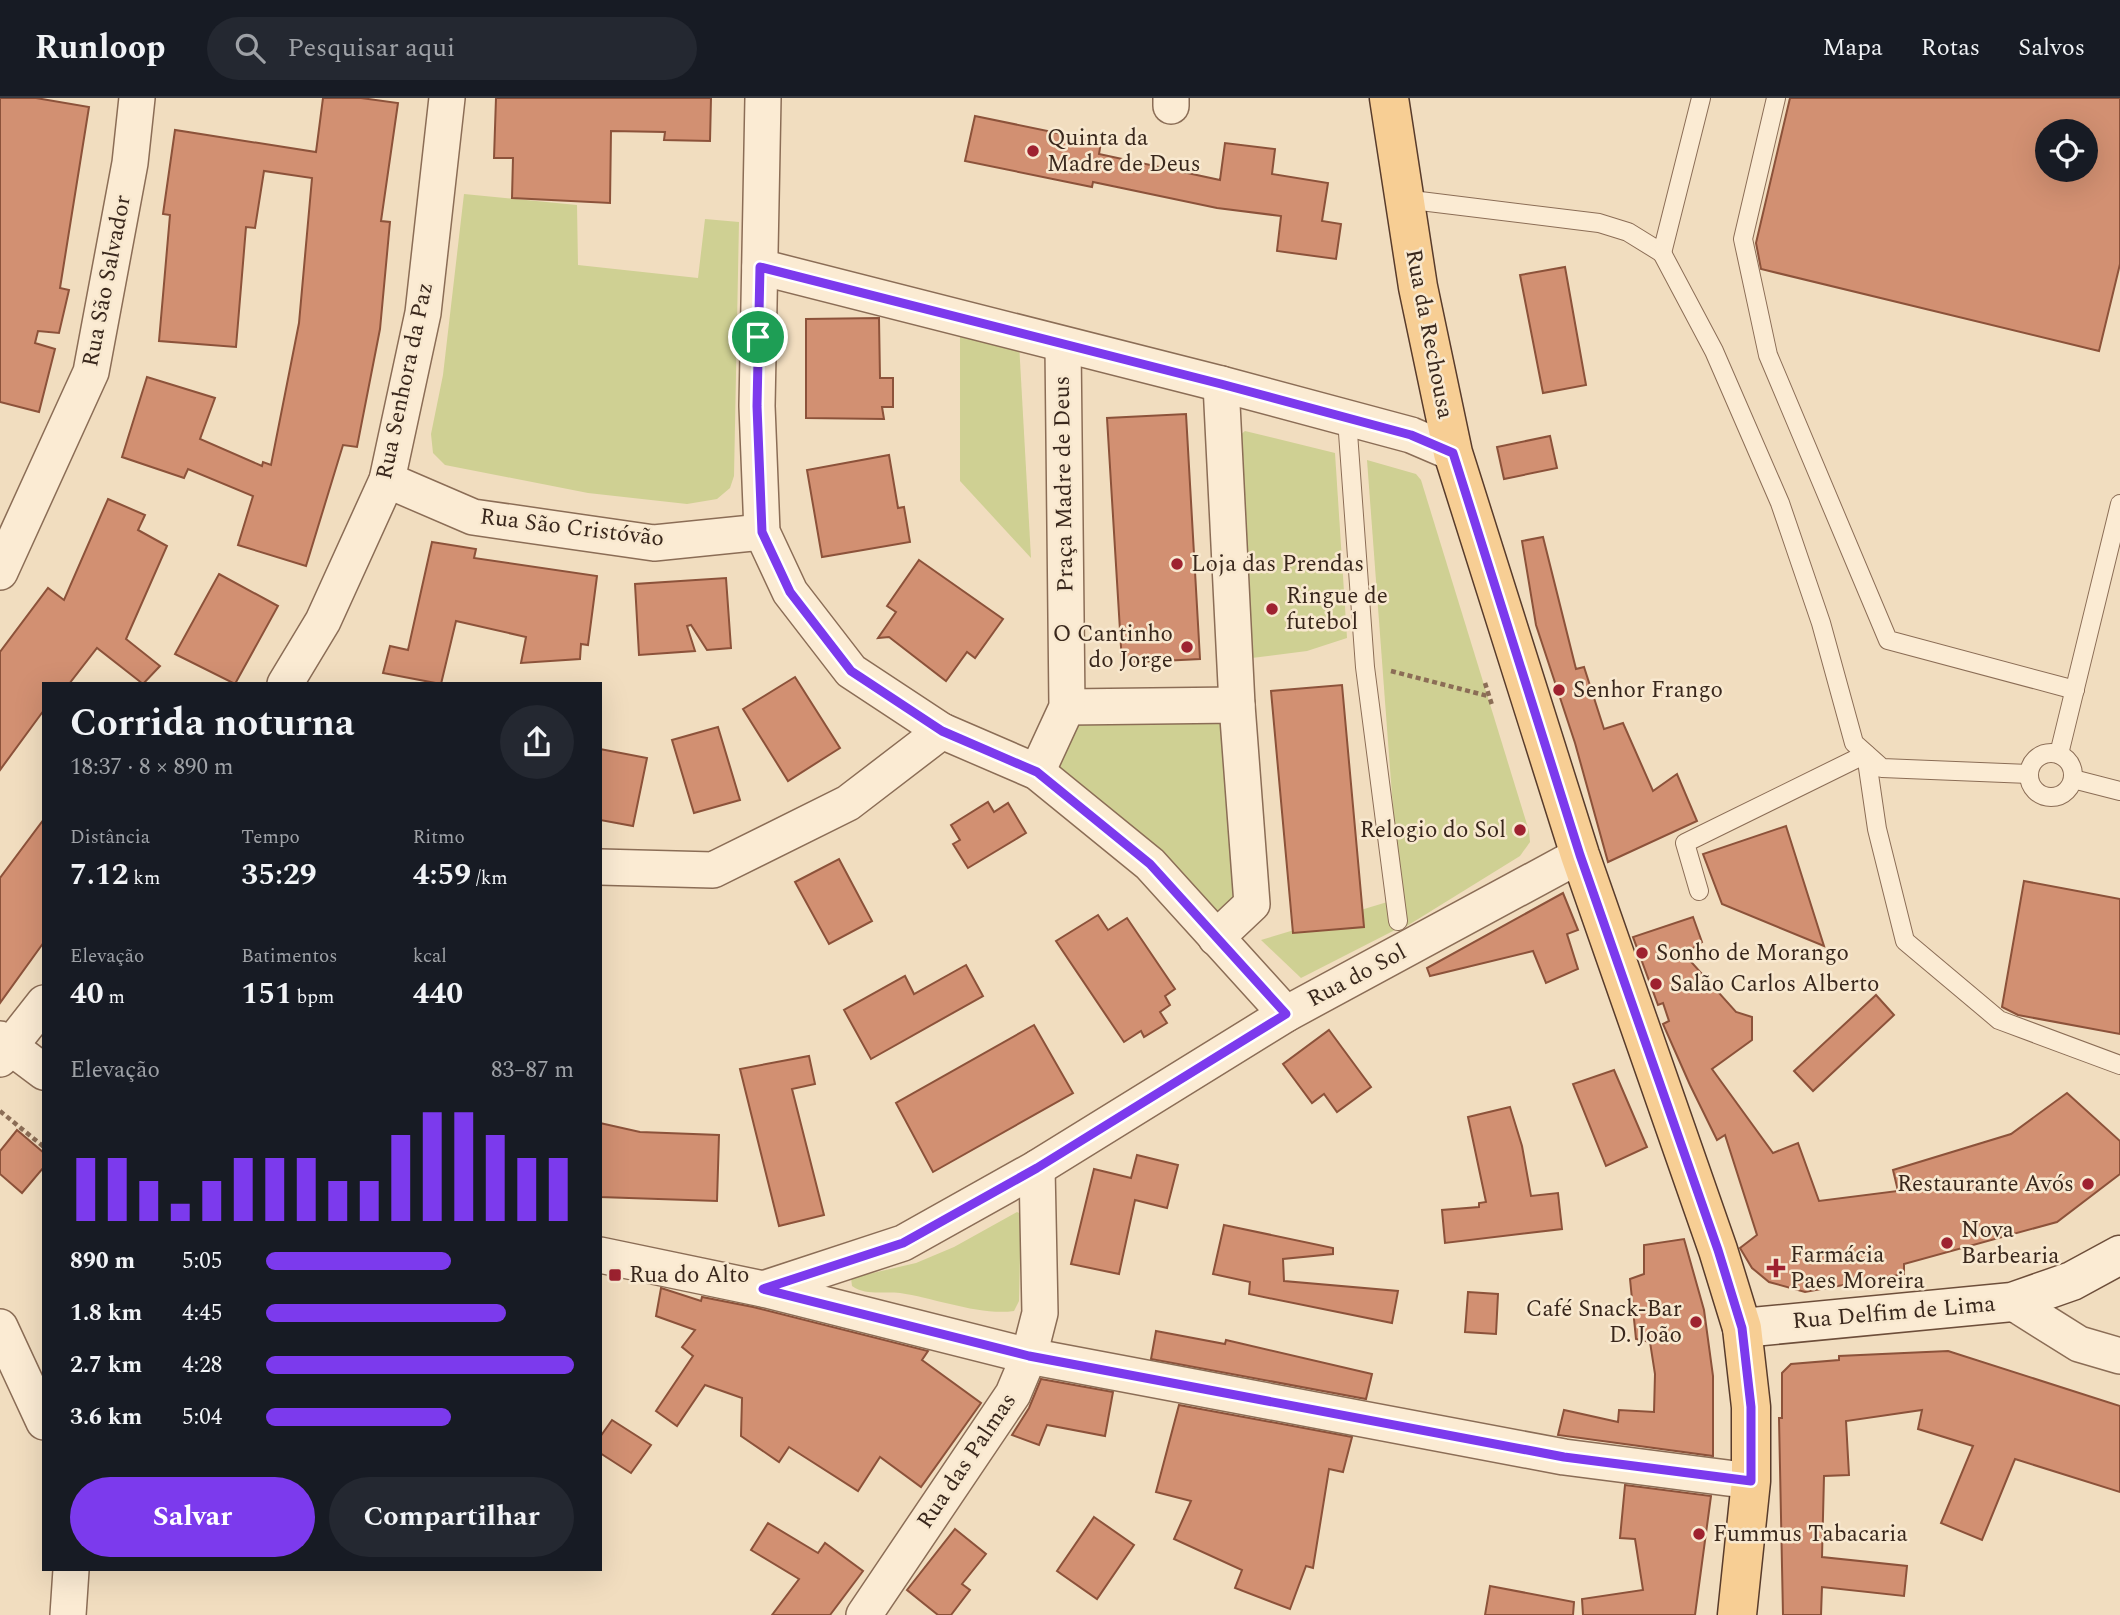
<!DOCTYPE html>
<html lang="pt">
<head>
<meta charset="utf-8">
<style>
  body { margin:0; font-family:Spectral,serif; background:#242831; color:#f1f3f6; height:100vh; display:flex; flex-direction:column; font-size:26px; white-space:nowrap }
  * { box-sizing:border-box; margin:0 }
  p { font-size:23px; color:#9ea1a6 }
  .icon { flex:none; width:38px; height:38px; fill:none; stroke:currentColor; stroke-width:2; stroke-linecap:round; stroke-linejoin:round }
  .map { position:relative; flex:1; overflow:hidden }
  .drawer { position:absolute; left:42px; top:584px; width:560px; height:889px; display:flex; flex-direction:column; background:#171b24; border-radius:0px; box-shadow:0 7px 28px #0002 }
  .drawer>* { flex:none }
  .tools { position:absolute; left:2035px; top:21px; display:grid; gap:14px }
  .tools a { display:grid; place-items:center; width:63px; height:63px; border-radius:50%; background:#171b24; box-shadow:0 7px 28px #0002; font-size:35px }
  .pin { position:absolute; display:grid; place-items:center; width:60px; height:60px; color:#fff; margin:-30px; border:4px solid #fff; border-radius:50%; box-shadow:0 2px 7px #0007 }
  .round { display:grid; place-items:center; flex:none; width:74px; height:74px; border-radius:37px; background:#242831 }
  .headline { display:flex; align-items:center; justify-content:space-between; height:119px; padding:0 28px }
  h1 { font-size:38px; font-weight:700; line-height:52px }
  .metrics { display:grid; grid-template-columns:repeat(3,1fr); gap:10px; height:119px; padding:7px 28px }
  .metrics div { display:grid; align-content:center }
  .metrics b { font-size:30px; font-weight:700 }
  .metrics small { font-size:19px; font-weight:400 }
  .metrics p { font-size:19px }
  .chart { height:196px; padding:14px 28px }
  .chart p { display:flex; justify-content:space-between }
  .chart svg { width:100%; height:126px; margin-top:7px; stroke:#7c3aed; stroke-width:6 }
  .action { display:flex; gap:14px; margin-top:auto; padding:14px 28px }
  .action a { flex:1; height:80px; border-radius:42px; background:#7c3aed; color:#fff; font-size:28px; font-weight:700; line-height:80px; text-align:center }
  .action a+a { background:#242831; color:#f1f3f6 }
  ul { padding:0 28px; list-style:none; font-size:23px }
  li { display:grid; grid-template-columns:112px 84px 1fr; align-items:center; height:52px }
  li i { height:18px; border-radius:9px; background:#7c3aed }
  header { display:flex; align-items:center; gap:42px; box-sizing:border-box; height:98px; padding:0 35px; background:#171b24; border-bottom:2px solid #363941 }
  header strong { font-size:33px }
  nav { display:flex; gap:38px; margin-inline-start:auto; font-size:24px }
  .search { width:490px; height:63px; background:#242831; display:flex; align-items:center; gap:18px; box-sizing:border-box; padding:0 24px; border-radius:38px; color:#9ea1a6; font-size:26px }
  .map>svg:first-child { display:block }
</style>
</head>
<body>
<header>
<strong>Runloop</strong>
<div class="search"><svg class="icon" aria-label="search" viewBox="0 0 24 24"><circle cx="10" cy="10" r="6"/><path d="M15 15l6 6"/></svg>Pesquisar aqui</div>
<nav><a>Mapa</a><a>Rotas</a><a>Salvos</a></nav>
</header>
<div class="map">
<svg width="2120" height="1517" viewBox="0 0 2120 1517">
  <rect width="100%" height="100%" fill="#f1ddbf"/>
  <g fill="#cfd093">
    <path d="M464,96L577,107L578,167L698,180L705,121L739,124L734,378L730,390L717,401L687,406L588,395L445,367L433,355L431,336L443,277Z"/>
    <path d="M960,229L1019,245L1031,460L960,383Z"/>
    <path d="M1245,333L1335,355L1347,540L1307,553L1244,561L1239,338Z"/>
    <path d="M1367,362L1416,376L1421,382L1529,733L1530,744L1520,758L1402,831Z"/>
    <path d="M1070,614L1230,615L1246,806L1218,830L1044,672Z"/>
    <path d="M1394,802L1395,832L1301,880L1261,842Z"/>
    <path d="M1017,1114L1021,1116L1019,1203L1014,1213C981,1218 934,1200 900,1195C883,1193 866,1198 852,1188L851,1180L916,1165L954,1149Z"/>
  </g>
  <g fill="#d29072" stroke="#8c523a" stroke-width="2" fill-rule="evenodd">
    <path d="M0,0H36L89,9L60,190L69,192L59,235L38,233L35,245L55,251L39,314L0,304Z"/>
    <path d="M323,0H361L398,5L381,123L390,124L380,231L357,349L343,347L306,468L238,447L253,398L188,371L184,380L122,359L147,279L215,300L200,341L262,368L263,364L271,367L299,225L312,80L264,73L255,130L246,129L236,249L159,243L170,117L163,116L175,32L316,54Z"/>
    <path d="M496,0H711L710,43L664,42L665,34L611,33L610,105L512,100L513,60H494Z"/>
    <path d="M1790,0H2120V166L2099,253L1761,171L1756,145ZM2048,33H2086V72H2048Z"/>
    <path d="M975,18L1101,44L1099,56L1220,82L1225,45L1275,51L1272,76L1328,85L1322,123L1341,126L1336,161L1277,153L1281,118L1217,110L1093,84L1092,89L965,63Z"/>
    <path d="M1565,169L1586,287L1543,295L1520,177Z"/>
    <path d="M879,220L880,280H893V309H882L884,321L806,320V221Z"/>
    <path d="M1186,316L1200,561L1122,565L1107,320Z"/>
    <path d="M1550,338L1557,370L1504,381L1497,349Z"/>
    <path d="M889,357L898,410L904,409L910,444L822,459L807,372Z"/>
    <path d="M108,401L145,417L138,432L167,448L126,541L160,568L143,586L97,550L69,586H44V612L0,672V554L48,490L64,502Z"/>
    <path d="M1543,439L1576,571L1584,569L1604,631L1623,625L1653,693L1677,676L1697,723L1608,764L1575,645L1536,527L1522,443Z"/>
    <path d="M432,444L476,451L474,460L597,478L588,547L581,546L580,561L521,565L526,539L456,523L441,586L383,575L390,548L408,552Z"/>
    <path d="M919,462L1003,521L975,560L967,554L946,583L889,539L878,540L896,514L887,508Z"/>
    <path d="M219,476L278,508L235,586L175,556Z"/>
    <path d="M726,480L731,550L707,552L691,527L687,528L695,553L639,557L635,486Z"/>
    <path d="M795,579L840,650L788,683L743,611Z"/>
    <path d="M1342,587L1364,829L1293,835L1271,593Z"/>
    <path d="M718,629L740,702L694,715L672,642Z"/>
    <path d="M600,651L647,660L633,728L600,722Z"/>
    <path d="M988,704L994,714L1008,705L1026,735L968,770L953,746L960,742L951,727Z"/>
    <path d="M44,721V844L0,905V780Z"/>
    <path d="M1786,728L1824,848L1722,806L1703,756Z"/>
    <path d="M839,761L872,823L829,846L795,784Z"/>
    <path d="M2024,783L2120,801V936L2018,917L2002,909Z"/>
    <path d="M1563,795L1578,832L1567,836L1578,871L1546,885L1533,853L1430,878L1427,870Z"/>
    <path d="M1098,817L1108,832L1127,820L1175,891L1165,898L1170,907L1160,914L1167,925L1144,939L1141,933L1124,944L1056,843Z"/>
    <path d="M1693,819L1702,844L1684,856L1736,914L1752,919V942L1712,971L1773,1055L1798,1045L1819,1103L1898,1093L1893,1072L2011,1036L2067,995L2120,1043V1076L2057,1124L1904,1166V1176L1805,1194L1769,1184L1752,1170L1740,1150L1757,1137L1725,1037L1717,1042L1690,987L1663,926L1669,923L1663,905L1658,907L1633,839Z"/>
    <path d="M966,867L983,898L871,961L844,912L905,878L914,896Z"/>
    <path d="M1876,897L1894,917L1813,993L1794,973Z"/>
    <path d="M1034,927L1073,995L933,1074L896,1005Z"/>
    <path d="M1329,932L1371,989L1337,1014L1324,996L1312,1005L1283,966Z"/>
    <path d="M809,958L815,986L792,991L824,1117L779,1128L740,971Z"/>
    <path d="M1614,972L1647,1049L1606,1068L1573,986Z"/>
    <path d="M1510,1009L1522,1048L1531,1098L1558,1095L1562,1131L1445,1145L1442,1112L1479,1109V1105L1486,1104L1468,1019Z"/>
    <path d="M600,1025L640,1034L719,1037L717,1103L600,1099Z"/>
    <path d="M17,1032L44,1055V1069L22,1095L0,1076V1053Z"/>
    <path d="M1137,1057L1178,1067L1167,1110L1135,1102L1119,1176L1071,1166L1094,1071L1131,1080Z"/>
    <path d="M1224,1127L1333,1150V1156L1283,1161L1284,1183L1398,1193L1392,1225L1249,1196L1250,1184L1213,1176Z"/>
    <path d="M1684,1141L1704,1212L1713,1278V1358L1558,1337L1564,1312L1618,1324L1619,1312L1654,1314L1655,1276L1650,1244L1636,1241L1630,1181L1644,1176V1147Z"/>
    <path d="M661,1190L701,1203L702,1199L753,1209L928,1253L922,1262L981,1305L921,1389L880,1359L858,1393L789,1349L779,1364L741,1338L742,1300L705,1287L677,1328L656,1313L693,1258L682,1249L695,1232L656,1218Z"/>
    <path d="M1468,1194L1498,1196L1496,1236L1465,1234Z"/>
    <path d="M1156,1233L1225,1246L1226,1242L1372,1276L1366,1301L1151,1261Z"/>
    <path d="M1948,1253L2120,1308V1394L2015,1361L1982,1442L1941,1425L1973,1348L1918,1331L1922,1312L1846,1323L1849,1377L1824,1378L1822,1459L1907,1468L1904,1498L1822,1489L1821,1517H1783L1779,1320H1782V1275L1791,1266L1839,1262V1258Z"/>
    <path d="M1041,1281L1113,1294L1105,1338L1047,1327L1039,1347L1012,1337L1029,1310Z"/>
    <path d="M1179,1307L1352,1339L1343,1374L1329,1371L1313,1470L1306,1468L1290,1511L1235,1490L1242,1472L1174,1441L1191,1403L1156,1394Z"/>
    <path d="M612,1322L651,1347L631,1375L600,1355V1339Z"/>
    <path d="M1625,1387L1711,1398L1695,1517H1583L1582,1501L1643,1492L1635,1441L1620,1440Z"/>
    <path d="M1094,1419L1134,1447L1097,1501L1057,1473Z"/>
    <path d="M768,1425L818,1455L825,1445L863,1473L830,1517H772L799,1481L751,1452Z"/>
    <path d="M955,1431L986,1456L962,1486L970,1492L951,1517H938L907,1492Z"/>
    <path d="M1490,1488L1574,1504L1573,1517H1485Z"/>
  </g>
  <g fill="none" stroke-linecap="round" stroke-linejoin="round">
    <g stroke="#8b6d56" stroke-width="20">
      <g id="service">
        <path d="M1776,0L1743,141L1768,257L1888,542L2075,592"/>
        <path d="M1404,101L1599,125L1628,134L1662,155L1701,0"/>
        <path d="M1662,155L1714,253L1780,405L1821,525L1854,645L1882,670L2029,676"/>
        <path d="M1347,321L1365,569L1398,823"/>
        <circle cx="2051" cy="677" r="22"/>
        <path d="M2059,656L2120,406"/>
        <path d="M2073,681L2120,693"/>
        <path d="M1699,793L1685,745L1866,656L1877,731L1905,843L1999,922L2120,967"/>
      </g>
    </g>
    <g stroke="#8b6d56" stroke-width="38">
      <g id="minor">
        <path d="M763,0L757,308L762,434L790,494L851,573L942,633L1037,674L1150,766L1286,916"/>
        <path d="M1171,0V8"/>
        <path d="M760,169L1221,286L1411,337L1453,355"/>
        <path d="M1221,286L1237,607"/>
        <path d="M387,382L473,419L654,445L762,434"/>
        <path d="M0,474L91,274L130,65L137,0"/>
        <path d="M285,586L323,523L387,382L423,215L447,0"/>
        <path d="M1067,609L1237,607L1252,806L1216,840"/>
        <path d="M1037,674L1067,609L1063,247"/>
        <path d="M600,769L713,772L848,705L942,633"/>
        <path d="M0,941L44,974"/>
        <path d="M0,961L44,905"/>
        <path d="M600,1157L763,1191L1029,1258L1564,1359L1751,1383"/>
        <path d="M763,1191L903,1145L1037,1070L1286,916L1580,757"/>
        <path d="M2012,1204L2079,1246L2120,1258"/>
        <path d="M0,1229L44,1324"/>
        <path d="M68,1517L71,1472"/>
        <path d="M864,1517L1013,1296L1029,1258L1040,1215L1037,1070"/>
      </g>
    </g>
    <g stroke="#6d4e3a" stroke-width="41">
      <path id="secondary" d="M1742,1230L2012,1204L2072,1183L2120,1157"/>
    </g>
    <g stroke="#583b2b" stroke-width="41">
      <path id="primary" d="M1389,0L1418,189L1453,355L1580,757L1718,1152L1742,1230L1751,1309V1383L1737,1517"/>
    </g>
    <g stroke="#8b6d56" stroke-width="4.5" stroke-dasharray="5 3.5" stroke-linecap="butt">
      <path d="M1391,573L1488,598"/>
      <path d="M1485,585L1492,607"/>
      <path d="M0,1013L44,1049"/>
    </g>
    <use href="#service" stroke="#fbebd3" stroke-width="18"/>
    <use href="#minor" stroke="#fbebd3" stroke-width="35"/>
    <use href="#secondary" stroke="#fbebd3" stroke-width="38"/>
    <use href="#primary" stroke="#f7ce94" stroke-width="38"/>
  </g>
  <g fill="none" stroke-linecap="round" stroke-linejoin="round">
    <g stroke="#fff" stroke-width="14">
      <path id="route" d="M760,169L1221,286L1411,337L1453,355L1580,757L1718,1152L1742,1230L1751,1309V1383L1564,1359L1029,1258L763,1191L903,1145L1037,1070L1286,916L1150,766L1037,674L942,633L851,573L790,494L762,434L757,308Z"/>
    </g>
    <use href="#route" stroke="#7c3aed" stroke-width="9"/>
  </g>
  <g fill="#9e2230" stroke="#f8e8cf" stroke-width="2.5">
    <circle cx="1033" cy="53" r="7"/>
    <circle cx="1177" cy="466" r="7"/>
    <circle cx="1272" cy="511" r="7"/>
    <circle cx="1187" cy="549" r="7"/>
    <circle cx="1559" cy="592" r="7"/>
    <circle cx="1520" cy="732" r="7"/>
    <circle cx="1642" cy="855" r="7"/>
    <circle cx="1656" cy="886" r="7"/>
    <circle cx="2088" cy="1086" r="7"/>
    <circle cx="1947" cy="1145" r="7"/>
    <path d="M1772.5 1159.5h7v7h7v7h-7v7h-7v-7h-7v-7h7z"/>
    <rect x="608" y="1170" width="14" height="14" rx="3.5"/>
    <circle cx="1696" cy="1224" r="7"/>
    <circle cx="1699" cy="1436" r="7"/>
  </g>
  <g text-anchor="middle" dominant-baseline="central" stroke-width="5" stroke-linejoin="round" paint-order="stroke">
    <g font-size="23" fill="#39271c" stroke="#f8e8cf" text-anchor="start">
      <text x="1047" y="40">Quinta da<tspan x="1047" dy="26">Madre de Deus</tspan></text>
      <text x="1191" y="466">Loja das Prendas</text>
      <text x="1286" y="498">Ringue de<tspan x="1286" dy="26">futebol</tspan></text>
      <text x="1173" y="536" text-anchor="end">O Cantinho<tspan x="1173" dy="26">do Jorge</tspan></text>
      <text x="1573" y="592">Senhor Frango</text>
      <text x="1506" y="732" text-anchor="end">Relogio do Sol</text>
      <text x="1656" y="855">Sonho de Morango</text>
      <text x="1670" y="886">Salão Carlos Alberto</text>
      <text x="2074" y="1086" text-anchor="end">Restaurante Avós</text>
      <text x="1961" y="1132">Nova<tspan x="1961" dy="26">Barbearia</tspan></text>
      <text x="1790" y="1157">Farmácia<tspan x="1790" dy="26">Paes Moreira</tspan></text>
      <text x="629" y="1177">Rua do Alto</text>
      <text x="1682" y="1211" text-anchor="end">Café Snack-Bar<tspan x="1682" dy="26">D. João</tspan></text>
      <text x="1713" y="1436">Fummus Tabacaria</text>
    </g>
    <g font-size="23" fill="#39271c" stroke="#f8e8cf">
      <text transform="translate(107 183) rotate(-79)">Rua São Salvador</text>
      <text transform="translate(1429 236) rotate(79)">Rua da Rechousa</text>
      <text transform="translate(405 283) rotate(-78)">Rua Senhora da Paz</text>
      <text transform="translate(1064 386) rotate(-91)">Praça Madre de Deus</text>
      <text transform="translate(572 430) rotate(7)">Rua São Cristóvão</text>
      <text transform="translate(1357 878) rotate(-28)">Rua do Sol</text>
      <text transform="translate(1894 1215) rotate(-5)">Rua Delfim de Lima</text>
      <text transform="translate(967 1363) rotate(-56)">Rua das Palmas</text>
    </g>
  </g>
</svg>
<div class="tools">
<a><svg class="icon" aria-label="locate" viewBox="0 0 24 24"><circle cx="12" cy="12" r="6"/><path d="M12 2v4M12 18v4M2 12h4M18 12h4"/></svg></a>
</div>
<div class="pin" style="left:758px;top:239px;background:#1e9e55"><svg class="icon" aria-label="arrive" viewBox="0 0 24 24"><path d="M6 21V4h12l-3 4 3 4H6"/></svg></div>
<section class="drawer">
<div class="headline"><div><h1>Corrida noturna</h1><p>18:37 · 8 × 890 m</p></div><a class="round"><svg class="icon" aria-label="share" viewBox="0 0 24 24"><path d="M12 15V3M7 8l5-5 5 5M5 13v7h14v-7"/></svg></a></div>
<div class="metrics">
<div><p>Distância</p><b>7.12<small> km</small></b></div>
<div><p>Tempo</p><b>35:29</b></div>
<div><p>Ritmo</p><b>4:59<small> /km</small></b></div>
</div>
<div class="metrics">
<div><p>Elevação</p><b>40<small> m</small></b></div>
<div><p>Batimentos</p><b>151<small> bpm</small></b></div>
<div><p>kcal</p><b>440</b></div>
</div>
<div class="chart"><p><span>Elevação</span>83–87 m</p>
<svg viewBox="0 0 160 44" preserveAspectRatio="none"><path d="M5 44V22M15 44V22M25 44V30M35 44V38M45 44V30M55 44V22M65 44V22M75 44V22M85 44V30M95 44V30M105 44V14M115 44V6M125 44V6M135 44V14M145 44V22M155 44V22"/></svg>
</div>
<ul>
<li><b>890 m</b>5:05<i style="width:60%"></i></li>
<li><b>1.8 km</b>4:45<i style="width:78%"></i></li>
<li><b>2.7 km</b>4:28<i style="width:100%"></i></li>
<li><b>3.6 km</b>5:04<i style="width:60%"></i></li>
</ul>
<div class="action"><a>Salvar</a><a>Compartilhar</a></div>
</section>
</div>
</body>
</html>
